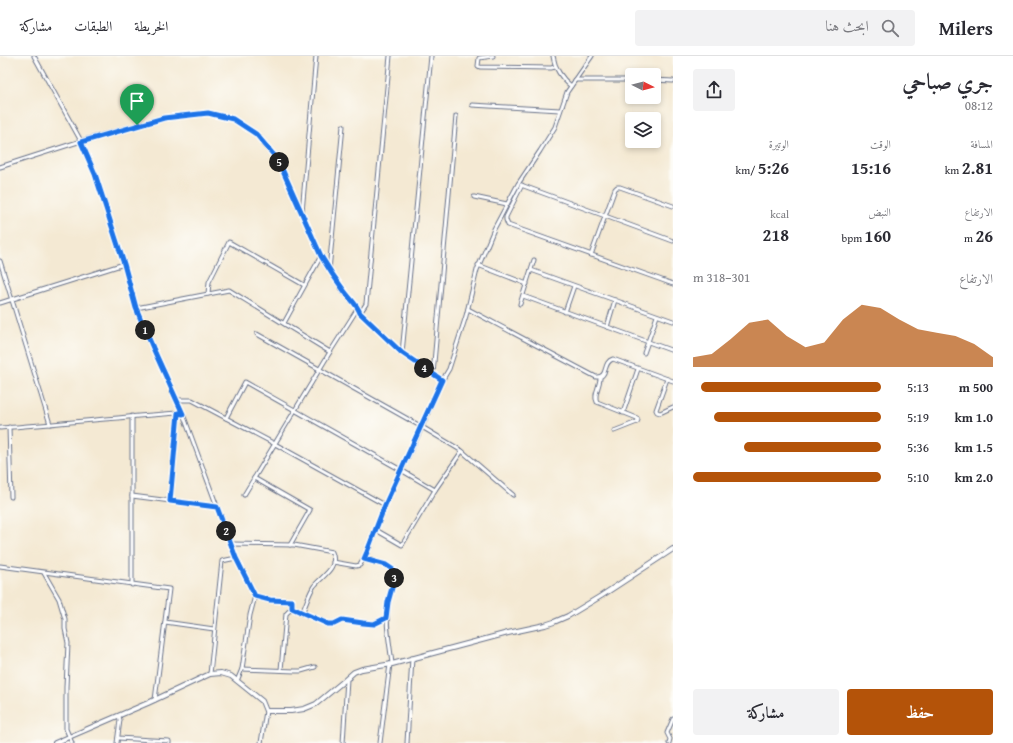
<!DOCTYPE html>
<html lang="ar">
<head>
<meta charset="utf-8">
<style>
  body { margin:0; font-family:"Gentium Book Plus",Amiri,serif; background:#f2f2f3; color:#2b2b33; direction:rtl; height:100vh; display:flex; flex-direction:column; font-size:15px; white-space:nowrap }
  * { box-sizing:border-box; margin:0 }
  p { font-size:13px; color:#7c7c81 }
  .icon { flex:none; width:22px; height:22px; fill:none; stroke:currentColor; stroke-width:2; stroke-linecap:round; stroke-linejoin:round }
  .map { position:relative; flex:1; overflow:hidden; direction:ltr }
  .drawer { display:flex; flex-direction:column; background:#fff; width:340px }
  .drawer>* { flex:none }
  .needle { width:26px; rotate:96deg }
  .fabs { position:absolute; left:625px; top:12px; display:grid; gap:8px }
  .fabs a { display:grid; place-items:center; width:36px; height:36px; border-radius:4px; background:#fff; box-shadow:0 2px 6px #0003; font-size:20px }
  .pin { position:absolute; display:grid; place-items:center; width:34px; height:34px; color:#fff; margin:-41px -17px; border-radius:50% 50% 50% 0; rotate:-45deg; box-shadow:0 0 4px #0007 }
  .pin .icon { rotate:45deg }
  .km { position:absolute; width:20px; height:20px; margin:-10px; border-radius:50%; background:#222; color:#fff; font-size:11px; line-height:20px; text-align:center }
  .round { display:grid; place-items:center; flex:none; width:42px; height:42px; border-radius:4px; background:#f2f2f3 }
  .overview { display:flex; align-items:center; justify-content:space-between; height:68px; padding:0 20px }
  h1 { font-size:22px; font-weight:700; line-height:30px }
  .metrics { display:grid; grid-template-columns:repeat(3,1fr); gap:6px; height:68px; padding:4px 20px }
  .metrics div { display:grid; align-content:center }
  .metrics b { font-size:17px; font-weight:700 }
  .metrics small { font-size:11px; font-weight:400 }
  .metrics p { font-size:11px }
  .chart { height:112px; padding:8px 20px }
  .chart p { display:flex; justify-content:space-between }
  .chart svg { width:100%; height:72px; margin-top:4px; fill:#b45309; opacity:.7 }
  .primary-button { display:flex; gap:8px; margin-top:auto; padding:8px 20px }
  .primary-button a { flex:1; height:46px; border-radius:4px; background:#b45309; color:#fff; font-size:16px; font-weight:700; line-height:46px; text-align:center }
  .primary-button a+a { background:#f2f2f3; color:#2b2b33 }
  ul { padding:0 20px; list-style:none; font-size:13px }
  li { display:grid; grid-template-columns:64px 48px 1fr; align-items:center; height:30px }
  li i { height:10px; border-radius:5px; background:#b45309 }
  header { display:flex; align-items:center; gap:24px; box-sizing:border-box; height:56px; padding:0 20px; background:#fff; border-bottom:1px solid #e1e1e2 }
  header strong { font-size:19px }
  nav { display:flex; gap:22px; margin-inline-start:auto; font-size:14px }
  .search { width:280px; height:36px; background:#f2f2f3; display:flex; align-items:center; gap:10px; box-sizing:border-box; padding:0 14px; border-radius:4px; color:#7c7c81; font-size:15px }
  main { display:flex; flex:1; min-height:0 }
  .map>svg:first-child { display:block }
</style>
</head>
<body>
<header>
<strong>Milers</strong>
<div class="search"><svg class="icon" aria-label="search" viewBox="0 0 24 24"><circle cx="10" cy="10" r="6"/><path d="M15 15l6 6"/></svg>ابحث هنا</div>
<nav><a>الخريطة</a><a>الطبقات</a><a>مشاركة</a></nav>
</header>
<main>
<section class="drawer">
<div class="overview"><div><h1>جري صباحي</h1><p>08:12</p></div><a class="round"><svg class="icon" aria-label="share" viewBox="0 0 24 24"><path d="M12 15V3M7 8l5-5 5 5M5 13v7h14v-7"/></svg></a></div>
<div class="metrics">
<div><p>المسافة</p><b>2.81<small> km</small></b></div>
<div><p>الوقت</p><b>15:16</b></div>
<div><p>الوتيرة</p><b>5:26<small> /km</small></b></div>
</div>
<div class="metrics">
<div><p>الارتفاع</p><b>26<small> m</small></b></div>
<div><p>النبض</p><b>160<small> bpm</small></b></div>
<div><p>kcal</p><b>218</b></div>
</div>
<div class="chart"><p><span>الارتفاع</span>301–318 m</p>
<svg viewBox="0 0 160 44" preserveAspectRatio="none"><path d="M0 44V38L10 36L20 27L30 17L40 15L50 25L60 32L70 29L80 15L90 6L100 8L110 15L120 21L130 23L140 25L150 30L160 38V44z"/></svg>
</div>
<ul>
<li><b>500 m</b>5:13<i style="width:96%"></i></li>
<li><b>1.0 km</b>5:19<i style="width:89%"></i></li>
<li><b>1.5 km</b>5:36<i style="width:73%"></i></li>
<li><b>2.0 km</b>5:10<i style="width:100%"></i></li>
</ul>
<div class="primary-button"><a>حفظ</a><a>مشاركة</a></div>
</section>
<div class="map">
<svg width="673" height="687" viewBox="0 0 673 687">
  <rect width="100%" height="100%" fill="#fdfcf7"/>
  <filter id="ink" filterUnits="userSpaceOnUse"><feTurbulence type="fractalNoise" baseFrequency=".025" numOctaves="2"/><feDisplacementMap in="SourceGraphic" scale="8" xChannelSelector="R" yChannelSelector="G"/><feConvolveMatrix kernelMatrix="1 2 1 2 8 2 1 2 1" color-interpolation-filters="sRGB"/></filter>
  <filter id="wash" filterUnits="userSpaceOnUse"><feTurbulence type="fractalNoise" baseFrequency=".012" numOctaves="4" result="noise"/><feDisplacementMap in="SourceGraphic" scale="16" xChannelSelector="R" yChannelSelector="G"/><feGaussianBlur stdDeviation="0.9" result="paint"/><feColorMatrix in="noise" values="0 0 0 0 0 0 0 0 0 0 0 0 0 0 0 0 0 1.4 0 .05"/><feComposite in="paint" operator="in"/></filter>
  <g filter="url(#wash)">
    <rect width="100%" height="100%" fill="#f4e9d3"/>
  </g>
  <g filter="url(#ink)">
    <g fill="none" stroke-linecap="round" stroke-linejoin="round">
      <g stroke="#677087" stroke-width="5">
        <g id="minor">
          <path d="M34,0L81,85L95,118L124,208L136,252L153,292L183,358L236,502L255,540L250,559L242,613L237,625"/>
          <path d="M493,0L479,2L478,10L480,11L551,12L555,11"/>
          <path d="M553,0C555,13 561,22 571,30"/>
          <path d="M575,24H632"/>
          <path d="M654,24L673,25"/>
          <path d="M472,49L560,54"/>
          <path d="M0,111L81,85L164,62L208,57L233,63L256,78L278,104L321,200C328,212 336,224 344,236C350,243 357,248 360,257L402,297L442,324"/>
          <path d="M521,129L673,185"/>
          <path d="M522,129L506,161V164L508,169L673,228"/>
          <path d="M474,141L507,148"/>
          <path d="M302,156L316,0"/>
          <path d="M591,199L615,133L617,131H620L673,150"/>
          <path d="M0,205L50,368"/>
          <path d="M478,209L527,228"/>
          <path d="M329,214L343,70"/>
          <path d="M531,214L673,265"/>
          <path d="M208,238L209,226L229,186L304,229"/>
          <path d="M523,240L673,295"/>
          <path d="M0,247L124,208"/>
          <path d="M520,248L534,204"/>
          <path d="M136,252L229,234L330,296"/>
          <path d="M468,253L596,321C609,322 602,306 613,303L673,325"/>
          <path d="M565,256L574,230"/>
          <path d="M360,257L366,248L390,0"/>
          <path d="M284,267L321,200"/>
          <path d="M607,271L615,244"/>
          <path d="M257,278L422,371L462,395L513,439"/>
          <path d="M402,297L431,0"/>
          <path d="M644,297L657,260"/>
          <path d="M433,318L456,60"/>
          <path d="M600,322C600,330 593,339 597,346L637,362L638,364L637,366L614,375"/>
          <path d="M667,323L656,354L657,356L660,357L673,351"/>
          <path d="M176,344H192L275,388L385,449"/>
          <path d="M623,357L638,313"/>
          <path d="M132,360V529"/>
          <path d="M226,362L245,326L401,414L435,434"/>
          <path d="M9,371L11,441"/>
          <path d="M0,372C60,368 119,361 178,357L183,358"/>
          <path d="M254,422L310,454L290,489"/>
          <path d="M244,439L330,296L358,252"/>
          <path d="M132,440L217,451"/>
          <path d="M170,445L178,357"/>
          <path d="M376,474L402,489L435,434L462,395"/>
          <path d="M231,488L294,489L332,496C339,512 322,520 314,530C309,537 306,549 302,557L292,552L286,558L281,614"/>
          <path d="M364,503L386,509L395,515C396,526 389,537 388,548C385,568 390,588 392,608"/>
          <path d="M333,506L356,510L360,509L367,497L385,449L422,371L440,328L449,313L466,260L477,214L494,173L518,128L540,95L555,71L567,36L592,0"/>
          <path d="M0,510L169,533L155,644"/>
          <path d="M44,517L59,543L65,563V573L68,587L66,631V673L72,687"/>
          <path d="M255,540L270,544L292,545V552"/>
          <path d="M302,557L328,568H334L342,564L363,567L373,568L386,562"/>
          <path d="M165,566L214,573"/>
          <path d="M242,613L295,615H301L315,611"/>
          <path d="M210,618L222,505L236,502"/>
          <path d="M118,682L169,685V687"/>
          <path d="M117,687L120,664L119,660"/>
          <path d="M261,687L266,655"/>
          <path d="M343,687L347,623L349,622"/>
          <path d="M380,687L390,608"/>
          <path d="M407,687L412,602"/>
          <path d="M669,687L670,683L667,677L673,663"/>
        </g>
      </g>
      <g stroke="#677087" stroke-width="6">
        <path id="tertiary" d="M55,687L148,647L210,618L221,617L231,620L262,645L266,655H291L304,653L316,648L345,624L354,616L362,613L392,608L508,577L545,569L554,566L568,560L601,540L673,493"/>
      </g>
      <use href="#minor" stroke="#fff" stroke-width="3"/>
      <use href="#tertiary" stroke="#fff" stroke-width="4"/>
    </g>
  </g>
  <g fill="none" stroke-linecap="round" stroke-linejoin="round" filter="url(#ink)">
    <g stroke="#fff" stroke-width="8">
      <path id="route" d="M208,57L233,63L256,78L278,104L321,200C328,212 336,224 345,236C350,243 357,248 360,257L402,297L442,324L385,449L367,496L364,503L386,509L395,515V521L388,546L386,562L374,568L363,567L342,564L334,568H328L292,552V545L270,544L255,540L236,502L217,451L170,445L178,357L183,358L153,292L136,252L124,208L95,118L81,86L164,62Z"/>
    </g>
    <use href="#route" stroke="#1a73e8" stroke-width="5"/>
  </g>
</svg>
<div class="fabs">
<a><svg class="needle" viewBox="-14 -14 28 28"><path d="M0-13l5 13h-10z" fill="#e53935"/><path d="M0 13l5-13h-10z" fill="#7c7c81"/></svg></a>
<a><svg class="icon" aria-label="layers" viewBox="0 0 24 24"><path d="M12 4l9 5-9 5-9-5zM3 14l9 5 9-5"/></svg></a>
</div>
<div class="pin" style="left:137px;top:69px;background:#1e9e55"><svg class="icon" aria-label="arrive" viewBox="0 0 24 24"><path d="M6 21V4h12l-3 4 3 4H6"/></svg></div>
<b class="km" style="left:145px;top:274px">1</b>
<b class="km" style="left:226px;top:475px">2</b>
<b class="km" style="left:394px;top:522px">3</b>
<b class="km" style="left:424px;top:312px">4</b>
<b class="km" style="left:279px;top:106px">5</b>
</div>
</main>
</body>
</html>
